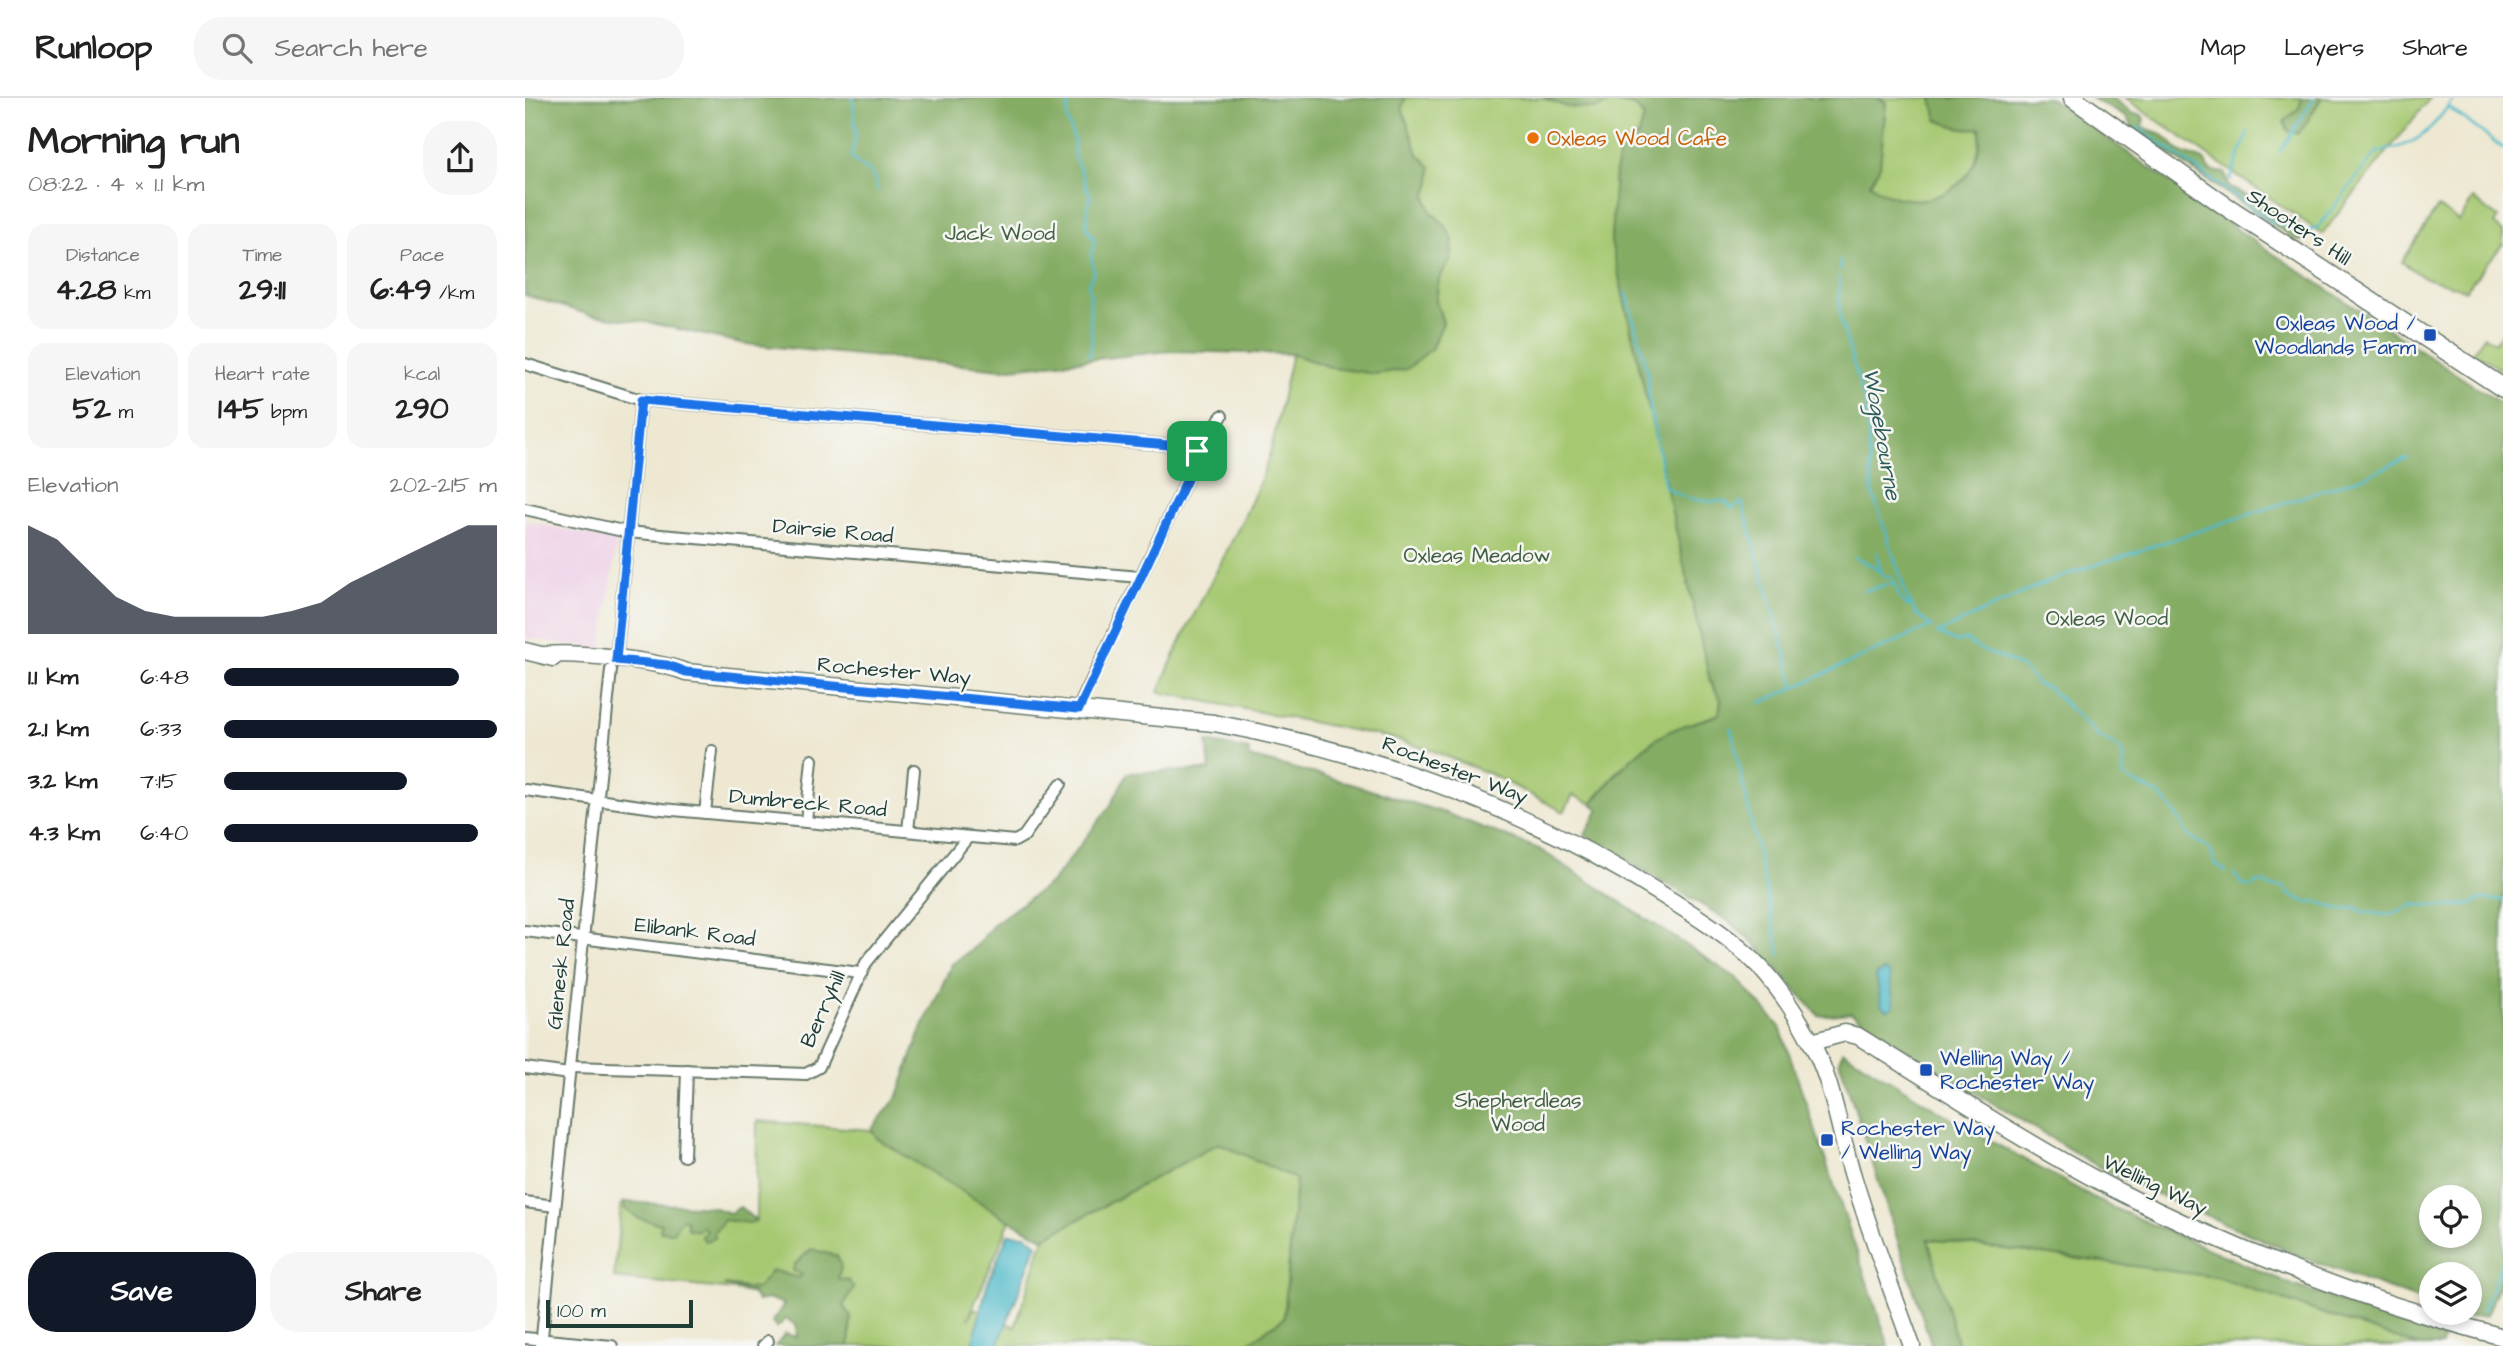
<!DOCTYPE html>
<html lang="en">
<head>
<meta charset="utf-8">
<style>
  body { margin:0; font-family:"Architects Daughter",sans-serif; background:#f6f6f6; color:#222; height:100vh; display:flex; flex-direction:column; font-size:26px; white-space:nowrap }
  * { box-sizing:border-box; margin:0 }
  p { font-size:23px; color:#767676 }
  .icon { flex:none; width:38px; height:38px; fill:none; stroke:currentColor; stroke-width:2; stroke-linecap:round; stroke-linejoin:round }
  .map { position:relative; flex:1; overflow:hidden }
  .sheet { display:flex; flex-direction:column; background:#fff; width:525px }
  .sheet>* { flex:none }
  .buttons { position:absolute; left:1894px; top:1087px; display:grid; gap:14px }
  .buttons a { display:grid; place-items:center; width:63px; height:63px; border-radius:50%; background:#fff; box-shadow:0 4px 10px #0003; font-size:35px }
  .scale { position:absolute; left:21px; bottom:18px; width:147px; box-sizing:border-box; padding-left:7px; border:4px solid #1f3d34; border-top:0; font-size:19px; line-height:24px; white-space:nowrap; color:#1f3d34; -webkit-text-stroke:5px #f6f6f2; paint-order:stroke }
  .pin { position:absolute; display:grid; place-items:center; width:60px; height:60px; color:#fff; margin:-30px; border-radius:14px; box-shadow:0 4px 10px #0006 }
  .round { display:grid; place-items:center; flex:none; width:74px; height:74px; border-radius:28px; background:#f6f6f6 }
  .head { display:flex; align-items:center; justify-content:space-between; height:119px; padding:0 28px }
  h1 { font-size:38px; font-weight:700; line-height:52px }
  .figures { display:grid; grid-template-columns:repeat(3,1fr); gap:10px; height:119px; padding:7px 28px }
  .figures div { display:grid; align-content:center; border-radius:18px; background:#f6f6f6; text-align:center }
  .figures b { font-size:30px; font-weight:700 }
  .figures small { font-size:19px; font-weight:400 }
  .figures p { font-size:19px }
  .chart { height:196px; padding:14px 28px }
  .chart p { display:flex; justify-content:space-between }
  .chart svg { width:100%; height:126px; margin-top:7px; fill:#111827; opacity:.7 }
  .button { display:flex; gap:14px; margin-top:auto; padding:14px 28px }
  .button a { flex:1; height:80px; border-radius:28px; background:#111827; color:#fff; font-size:28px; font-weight:700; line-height:80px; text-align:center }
  .button a+a { background:#f6f6f6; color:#222 }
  ul { padding:0 28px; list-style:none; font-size:23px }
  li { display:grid; grid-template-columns:112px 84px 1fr; align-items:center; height:52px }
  li i { height:18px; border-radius:9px; background:#111827 }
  header { display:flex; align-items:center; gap:42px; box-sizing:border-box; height:98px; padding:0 35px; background:#fff; border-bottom:2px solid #e0e0e0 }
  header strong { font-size:33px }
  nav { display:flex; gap:38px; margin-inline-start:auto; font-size:24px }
  .search { width:490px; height:63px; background:#f6f6f6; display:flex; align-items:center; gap:18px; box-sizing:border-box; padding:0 24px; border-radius:28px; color:#767676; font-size:26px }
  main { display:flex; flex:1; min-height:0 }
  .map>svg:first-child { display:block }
</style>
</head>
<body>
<header>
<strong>Runloop</strong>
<div class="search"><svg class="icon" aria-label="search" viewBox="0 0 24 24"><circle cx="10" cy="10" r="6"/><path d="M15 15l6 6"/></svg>Search here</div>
<nav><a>Map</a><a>Layers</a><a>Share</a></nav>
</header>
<main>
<section class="sheet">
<div class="head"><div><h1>Morning run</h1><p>08:22 · 4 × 1.1 km</p></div><a class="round"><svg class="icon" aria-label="share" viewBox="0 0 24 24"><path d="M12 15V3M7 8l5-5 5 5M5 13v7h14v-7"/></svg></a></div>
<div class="figures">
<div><p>Distance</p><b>4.28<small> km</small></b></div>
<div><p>Time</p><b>29:11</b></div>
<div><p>Pace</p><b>6:49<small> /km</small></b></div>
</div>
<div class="figures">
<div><p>Elevation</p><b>52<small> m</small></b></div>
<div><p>Heart rate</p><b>145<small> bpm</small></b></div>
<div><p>kcal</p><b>290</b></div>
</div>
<div class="chart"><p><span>Elevation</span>202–215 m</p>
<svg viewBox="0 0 160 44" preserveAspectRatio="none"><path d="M0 44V6L10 11L20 21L30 31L40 36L50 38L60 38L70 38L80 38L90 36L100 33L110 26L120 21L130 16L140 11L150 6L160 6V44z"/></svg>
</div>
<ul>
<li><b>1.1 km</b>6:48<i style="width:86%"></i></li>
<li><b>2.1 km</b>6:33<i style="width:100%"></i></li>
<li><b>3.2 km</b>7:15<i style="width:67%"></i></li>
<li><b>4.3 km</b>6:40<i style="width:93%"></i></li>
</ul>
<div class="button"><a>Save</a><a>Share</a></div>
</section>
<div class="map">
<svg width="1978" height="1248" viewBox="0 0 1978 1248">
  <rect width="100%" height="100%" fill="#f6f6f2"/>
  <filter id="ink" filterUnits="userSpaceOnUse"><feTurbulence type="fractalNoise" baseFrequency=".0143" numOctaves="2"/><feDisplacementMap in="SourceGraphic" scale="14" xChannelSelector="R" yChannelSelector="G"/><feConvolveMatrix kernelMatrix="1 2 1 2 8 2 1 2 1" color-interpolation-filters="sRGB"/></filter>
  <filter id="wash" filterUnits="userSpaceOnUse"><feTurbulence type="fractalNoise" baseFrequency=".00686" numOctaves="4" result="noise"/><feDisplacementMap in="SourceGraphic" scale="28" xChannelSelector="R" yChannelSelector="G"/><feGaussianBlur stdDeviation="1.57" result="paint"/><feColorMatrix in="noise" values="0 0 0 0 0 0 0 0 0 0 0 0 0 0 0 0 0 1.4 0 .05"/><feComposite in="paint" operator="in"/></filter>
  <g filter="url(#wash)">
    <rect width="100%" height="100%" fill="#eee8d2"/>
    <path fill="#eed0e7" d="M0,423L92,443L77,552L0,540Z"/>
    <g fill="#a6c871" stroke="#628252" stroke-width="2">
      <path d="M880,0H1018L1042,9L1071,11L1087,4L1110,8L1119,19L1113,39L1095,54L1090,74L1086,143L1185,583L1196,602L1194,616L1158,628L1093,672L1067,706L1048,697L1039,714L972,679L906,652L866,640L634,594C662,520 706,454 736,381C751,345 757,295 767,256L808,270L906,251L918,225L911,203L914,181L926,161L919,126L906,114L901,98L906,85V69L893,56L877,10Z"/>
      <path d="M1351,0H1407L1412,22L1438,31L1455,30C1460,93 1391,122 1345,86L1355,68L1361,4Z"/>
      <path d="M1600,0H1905L1797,136Z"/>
      <path d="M1948,101L1973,120L1969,126L1978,134V146L1941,192L1898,179L1877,164L1913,109L1934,123Z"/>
      <path d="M1978,233V273L1948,254L1959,238L1970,245Z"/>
      <path d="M232,1023L346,1032L353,1041L485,1123L443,1221L449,1210L490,1229L519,1140L694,1045L771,1081L759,1220L719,1248H320L273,1168L275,1186L238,1198L209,1192L89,1180L96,1106L231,1120Z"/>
      <path d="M1402,1141L1691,1179L1894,1248H1433Z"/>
    </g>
    <g fill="#84ac63" stroke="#52744c" stroke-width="2" fill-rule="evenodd">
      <path d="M0,0H880L877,10L893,56L906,69V85L901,98L906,114L919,126L928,142L926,161L914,181L911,202L918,225L906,251L882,271L851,276L808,270L767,256L645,253L477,271L220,246L126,225L65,217L0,197Z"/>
      <path d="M1018,0H1351L1361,4L1355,68L1345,86C1391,122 1460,93 1455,30L1438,31L1412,22L1407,0H1525L1723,139L1978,307V1176L1962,1217L1941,1219L1928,1215L1944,1214V1176H1906V1206L1777,1159L1584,1075L1393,960L1326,915L1294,918L1230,846L1202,822L1060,737L1074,711L1067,706C1092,674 1118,642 1157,628C1170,623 1183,623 1194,616L1196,602L1185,583L1086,143L1090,74L1095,54L1113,39L1119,19L1110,8L1087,4L1071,11L1042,9ZM1906,1099H1944V1138H1906Z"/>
      <path d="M1566,0H1588L1608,16H1615L1619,20L1617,29L1637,36L1654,53L1679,62L1684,72L1700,75L1704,89L1719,97L1731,99L1773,126L1778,143L1771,142L1609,32L1601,19Z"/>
      <path d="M1777,0H1797C1788,11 1782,28 1772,36L1763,33L1759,23L1774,10Z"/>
      <path d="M682,644L724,652V659L803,679L920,715L1014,751L1213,881L1255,929L1364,1248H719L759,1220L771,1081L694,1045L519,1140L485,1123L353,1041L346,1032L373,998L394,937L427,866L451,848L470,825L527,784L586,707L602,675L685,672Z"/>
      <path d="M1318,953L1440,1029L1584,1108L1770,1188L1918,1238L1917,1248H1894L1691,1179L1403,1141L1433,1248H1407L1314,962Z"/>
      <path d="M99,1104L187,1109L205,1115L215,1109L231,1123L224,1125L199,1122L189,1134L190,1140L180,1143L176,1138L182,1133L177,1128L174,1133L163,1131L161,1122L157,1121L148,1134L135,1133L136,1126L113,1120L99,1110Z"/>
      <path d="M286,1151L312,1158L316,1169L313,1181L323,1182L329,1190L318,1208L326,1218L324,1248H251L260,1236L272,1239L271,1227L261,1221L251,1230L247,1224L259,1206L245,1201L232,1203L227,1194L198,1187L232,1191L247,1172L273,1180L277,1177L268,1173L269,1167Z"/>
    </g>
    <g fill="#4eb9c9" stroke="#367b7e" stroke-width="2">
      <path d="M1359,873L1364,876L1369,908L1363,912L1356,907L1351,877Z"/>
      <path d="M483,1136L501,1137L512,1146L473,1248H447L462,1187Z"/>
    </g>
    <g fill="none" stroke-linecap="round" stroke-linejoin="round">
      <g stroke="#4eb9c9" stroke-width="2.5">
        <path d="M328,0L331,35L326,60L347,76L353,92"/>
        <path d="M544,0L542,21L549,41V57L565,97L561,129L570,143L566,157L569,173L563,187C568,198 564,204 565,216C565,235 570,236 564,258"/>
        <path d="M1923,9L1978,50"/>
        <path d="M1612,29L1746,123L1782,134L1793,129L1852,54C1893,48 1906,33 1929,0"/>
        <path d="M1755,54L1789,0"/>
        <path d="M1705,82L1723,34"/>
        <path d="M1315,172V163"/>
        <path d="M1314,179L1315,220L1341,308L1347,393L1383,501L1391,516L1407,529"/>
        <path d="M1101,194L1122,272L1125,310L1140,389C1158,401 1179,405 1200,403L1207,411L1217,404L1270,589"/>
        <path d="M1352,455L1355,473"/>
        <path d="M1329,459L1348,468L1361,479L1366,478L1375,500L1382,508L1386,507"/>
        <path d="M1339,493L1368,485"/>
        <path d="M1412,535L1431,544L1440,541C1461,561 1495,557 1511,586L1524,590L1574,639L1594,650L1598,657V678C1610,687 1621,690 1632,696C1645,704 1656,725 1663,737C1676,748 1687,745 1689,765L1701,774"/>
        <path d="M1413,535L1508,490L1549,474L1841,378L1882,360"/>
        <path d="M1235,605L1406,528"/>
        <path d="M1206,630L1255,857"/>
        <path d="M1709,776L1718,787L1726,789L1730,785H1742L1745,789H1760L1763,796L1784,805L1792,804L1818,812L1831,809L1837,814L1864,817L1887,807L1930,808L1949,805L1954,801L1978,802"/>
        <path d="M1958,1213L1978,1162"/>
      </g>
    </g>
  </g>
  <g filter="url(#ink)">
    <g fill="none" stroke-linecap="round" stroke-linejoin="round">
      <g stroke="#67796b" stroke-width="14">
        <g id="street">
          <path d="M0,266L116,302L667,349L672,353V360L553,611"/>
          <path d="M672,353L697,318"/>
          <path d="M0,411L102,434L615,479"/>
          <path d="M91,562L116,302"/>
          <path d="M0,692L137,711L490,743L499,738L536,686"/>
          <path d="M180,715L187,653"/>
          <path d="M281,724L287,662"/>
          <path d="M383,733L389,672"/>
          <path d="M0,833L335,875"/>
          <path d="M45,969L254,975L281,976L294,969L341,865L443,739"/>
          <path d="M0,970L44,976"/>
          <path d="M159,1058L162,972"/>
          <path d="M0,1104L30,1108"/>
          <path d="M0,1240L87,1248"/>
          <path d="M16,1248L86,572"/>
          <path d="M238,1248L243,1243"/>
        </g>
      </g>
      <g stroke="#67796b" stroke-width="19">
        <g id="secondary">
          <path d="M0,553L28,560"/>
          <path d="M20,557C54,554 129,562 161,574L689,625C848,655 999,709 1136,796C1169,817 1206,839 1234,868C1254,890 1271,915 1285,942C1308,983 1314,1033 1328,1078C1345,1135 1367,1192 1387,1248"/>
          <path d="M1287,944L1320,935L1333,938C1417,990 1499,1044 1587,1090C1710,1154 1844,1204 1978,1239"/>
        </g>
      </g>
      <g stroke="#67796b" stroke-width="21">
        <path id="primary" d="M1548,0L1699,107L1978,290"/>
      </g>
      <use href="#street" stroke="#fff" stroke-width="10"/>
      <use href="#secondary" stroke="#fff" stroke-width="16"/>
      <use href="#primary" stroke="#fff" stroke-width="18"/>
    </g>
  </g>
  <g fill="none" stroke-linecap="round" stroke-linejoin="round" filter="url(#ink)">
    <g stroke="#fff" stroke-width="14">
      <path id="route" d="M116,302L667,349L672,353V360L554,611L161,574L142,567L91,562Z"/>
    </g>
    <use href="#route" stroke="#1a73e8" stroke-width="9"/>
  </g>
  <circle fill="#e8710a" stroke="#f6f6f2" stroke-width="2.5" cx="1008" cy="40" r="7"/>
  <g fill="#1a4fb4" stroke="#f6f6f2" stroke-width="2.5">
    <rect x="1898" y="230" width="14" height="14" rx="3.5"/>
    <rect x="1394" y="965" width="14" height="14" rx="3.5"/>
    <rect x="1295" y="1035" width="14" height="14" rx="3.5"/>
  </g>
  <g text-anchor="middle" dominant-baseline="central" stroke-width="5" stroke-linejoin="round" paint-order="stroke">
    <g font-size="21" fill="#c56008" stroke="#f6f6f2" text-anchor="start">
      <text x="1022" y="40">Oxleas Wood Cafe</text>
    </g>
    <g font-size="21" fill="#1f3d34" stroke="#f6f6f2">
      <text transform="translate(1774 129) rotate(34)">Shooters Hill</text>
      <text transform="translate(308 433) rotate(5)">Dairsie Road</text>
      <text transform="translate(369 573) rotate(5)">Rochester Way</text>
      <text transform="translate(930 672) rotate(21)">Rochester Way</text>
      <text transform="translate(283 705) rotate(5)">Dumbreck Road</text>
      <text transform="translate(170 834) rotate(7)">Elibank Road</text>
      <text transform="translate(36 866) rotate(-84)">Glenesk Road</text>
      <text transform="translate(298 911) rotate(-66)">Berryhill</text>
      <text transform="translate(1630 1087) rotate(26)">Welling Way</text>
    </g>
    <g font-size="21" fill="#416043" stroke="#f6f6f2">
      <text x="475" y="135">Jack Wood</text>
      <text x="952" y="457">Oxleas Meadow</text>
      <text x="1582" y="520">Oxleas Wood</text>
      <text x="993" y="1002">Shepherdleas<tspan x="993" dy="24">Wood</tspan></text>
    </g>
    <g font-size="21" fill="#164399" stroke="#f6f6f2" text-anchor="start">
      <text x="1891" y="225" text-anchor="end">Oxleas Wood /<tspan x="1891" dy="24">Woodlands Farm</tspan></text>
      <text x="1415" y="960">Welling Way /<tspan x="1415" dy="24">Rochester Way</tspan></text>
      <text x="1316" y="1030">Rochester Way<tspan x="1316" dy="24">/ Welling Way</tspan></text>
    </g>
    <g font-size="23" font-style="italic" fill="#2b5c59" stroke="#f6f6f2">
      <text transform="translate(1357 336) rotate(80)">Wogebourne</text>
    </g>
  </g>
</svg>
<div class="buttons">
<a><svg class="icon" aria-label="locate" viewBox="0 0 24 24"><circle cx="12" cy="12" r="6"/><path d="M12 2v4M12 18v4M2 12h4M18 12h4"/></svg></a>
<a><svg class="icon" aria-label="layers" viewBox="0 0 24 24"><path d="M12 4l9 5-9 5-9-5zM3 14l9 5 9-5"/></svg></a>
</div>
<div class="scale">100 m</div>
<div class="pin" style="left:672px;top:353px;background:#1e9e55"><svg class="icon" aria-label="arrive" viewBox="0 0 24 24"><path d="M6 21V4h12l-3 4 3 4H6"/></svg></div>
</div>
</main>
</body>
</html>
